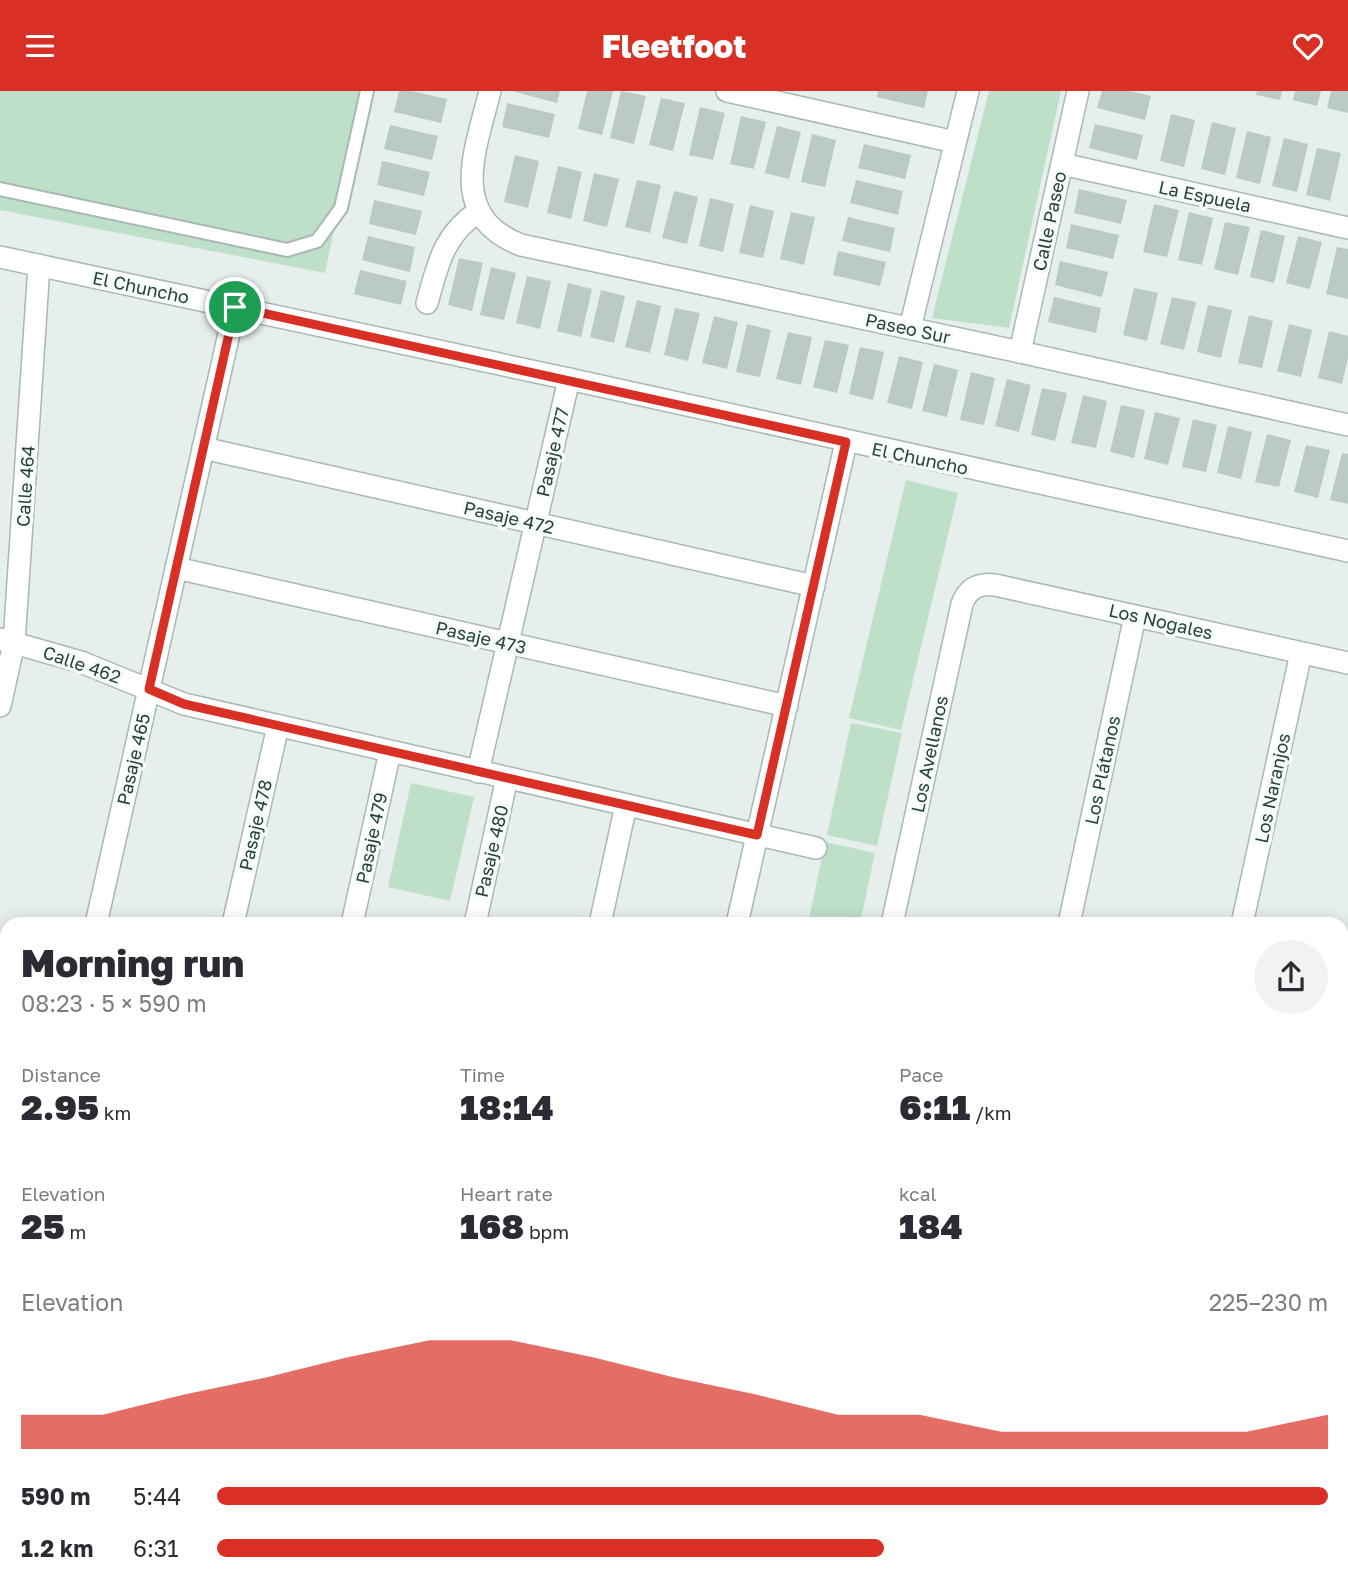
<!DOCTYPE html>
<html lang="en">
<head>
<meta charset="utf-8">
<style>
  body { margin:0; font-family:"Golos Text",sans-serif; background:#f2f2f3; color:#2b2b33; height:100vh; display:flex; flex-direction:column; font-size:26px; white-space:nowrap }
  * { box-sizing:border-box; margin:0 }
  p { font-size:23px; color:#7c7c81 }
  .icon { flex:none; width:38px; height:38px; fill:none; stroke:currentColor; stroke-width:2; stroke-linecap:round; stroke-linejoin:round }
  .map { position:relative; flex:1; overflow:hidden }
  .sheet { position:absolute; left:0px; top:826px; width:1349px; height:674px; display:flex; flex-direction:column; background:#fff; border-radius:21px 21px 0 0; box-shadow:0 4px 18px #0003 }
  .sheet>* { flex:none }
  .pin { position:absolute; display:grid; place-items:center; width:60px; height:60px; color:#fff; margin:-30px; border:4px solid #fff; border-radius:50%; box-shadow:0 2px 7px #0007 }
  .round { display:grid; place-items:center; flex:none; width:74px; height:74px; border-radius:37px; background:#f2f2f3 }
  .headline { display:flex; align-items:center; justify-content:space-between; height:119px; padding:0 21px }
  h1 { font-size:38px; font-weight:800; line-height:52px }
  .figures { display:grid; grid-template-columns:repeat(3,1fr); gap:10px; height:119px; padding:7px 21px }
  .figures div { display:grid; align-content:center }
  .figures b { font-size:35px; font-weight:800 }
  .figures small { font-size:19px; font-weight:400 }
  .figures p { font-size:19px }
  .chart { height:196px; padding:14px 21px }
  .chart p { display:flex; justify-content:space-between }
  .chart svg { width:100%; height:126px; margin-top:7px; fill:#d93025; opacity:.7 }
  ul { padding:0 21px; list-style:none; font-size:23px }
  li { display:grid; grid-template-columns:112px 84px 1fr; align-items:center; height:52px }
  li i { height:18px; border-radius:9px; background:#d93025 }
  header { display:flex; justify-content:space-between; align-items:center; height:91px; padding:0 21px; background:#d93025; color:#fff; font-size:32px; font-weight:800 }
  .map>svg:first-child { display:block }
</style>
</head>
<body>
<header><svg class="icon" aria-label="menu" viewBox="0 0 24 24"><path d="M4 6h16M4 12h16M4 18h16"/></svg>Fleetfoot<svg class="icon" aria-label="heart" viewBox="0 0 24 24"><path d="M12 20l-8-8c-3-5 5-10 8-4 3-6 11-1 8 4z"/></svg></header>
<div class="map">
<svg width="1348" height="1499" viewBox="0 0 1348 1499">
  <rect width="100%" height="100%" fill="#e6efeb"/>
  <path fill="#d4dfda" d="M1342,1063L1348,1065V1499H1119L1120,1493H1342Z"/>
  <g fill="#bfe0c8">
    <path d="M0,0H363L325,182L0,119Z"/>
    <path d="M989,0H1061L1009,237L932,227Z"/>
    <path d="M906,389L958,402L901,639L849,627Z"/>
    <path d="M851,632L902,642L877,755L827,744Z"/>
    <path d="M411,692L474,706L450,810L388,796Z"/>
    <path d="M825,751L875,762L860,833H808Z"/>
  </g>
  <g fill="#bbcac4">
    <path d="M399,0H412L447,8L441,32L394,21Z"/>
    <path d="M512,0H560L557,12Z"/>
    <path d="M587,0H613L602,44L578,38Z"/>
    <path d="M621,0L646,5L634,53L610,47Z"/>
    <path d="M878,0H928L924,17L877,6Z"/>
    <path d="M1102,0H1130L1151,5L1145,29L1097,17Z"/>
    <path d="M1257,0H1282L1280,9L1256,4Z"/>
    <path d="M1295,0H1321L1317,15L1293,9Z"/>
    <path d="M1331,0H1348V22L1327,17Z"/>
    <path d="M661,7L685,12L673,60L649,54Z"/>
    <path d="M507,12L555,23L549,47L502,36Z"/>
    <path d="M700,16L725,22L713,69L689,64Z"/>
    <path d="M1171,23L1195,29L1184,76L1160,70Z"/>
    <path d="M741,25L766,31L754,78L730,73Z"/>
    <path d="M1212,31L1236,37L1225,84L1201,78Z"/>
    <path d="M1095,33L1143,44L1137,69L1089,57Z"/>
    <path d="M390,34L438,45L432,69L384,58Z"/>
    <path d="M777,35L801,41L789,88L765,82Z"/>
    <path d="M1247,40L1271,46L1260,93L1236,87Z"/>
    <path d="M812,43L836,49L825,96L801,91Z"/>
    <path d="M1284,47L1308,53L1297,101L1272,95Z"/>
    <path d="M864,53L911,64L905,88L858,77Z"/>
    <path d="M1317,57L1341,62L1330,110L1306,104Z"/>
    <path d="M515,64L539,70L528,117L504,111Z"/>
    <path d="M382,70L430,81L424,105L377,94Z"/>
    <path d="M558,75L582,81L571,128L547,122Z"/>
    <path d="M594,82L619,88L607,136L583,130Z"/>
    <path d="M637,89L661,94L650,142L625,136Z"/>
    <path d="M856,89L903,100L898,124L850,112Z"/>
    <path d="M1079,98L1127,109L1121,133L1074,122Z"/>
    <path d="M674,100L698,106L687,153L662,147Z"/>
    <path d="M710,107L734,113L723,161L699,155Z"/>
    <path d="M374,109L422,120L416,144L369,133Z"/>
    <path d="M1154,113L1179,119L1167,166L1143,161Z"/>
    <path d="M750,114L774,120L763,167L739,162Z"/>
    <path d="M791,121L815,126L804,174L780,168Z"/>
    <path d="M1189,121L1213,127L1202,174L1178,169Z"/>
    <path d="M848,126L895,137L890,161L842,150Z"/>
    <path d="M1225,131L1250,136L1238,184L1214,178Z"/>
    <path d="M1071,133L1119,144L1113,168L1066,157Z"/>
    <path d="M1261,139L1285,145L1274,192L1250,186Z"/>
    <path d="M368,145L415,156L410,181L362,169Z"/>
    <path d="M1298,145L1322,151L1310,198L1286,192Z"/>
    <path d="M1337,156L1348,158V208L1326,203Z"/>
    <path d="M838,160L886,171L880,195L833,184Z"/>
    <path d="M459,167L483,172L472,220L448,214Z"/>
    <path d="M1060,170L1108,181L1102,206L1055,194Z"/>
    <path d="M491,176L516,182L504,229L480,224Z"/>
    <path d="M360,179L407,190L401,214L354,203Z"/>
    <path d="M527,185L551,190L540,238L516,232Z"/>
    <path d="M568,192L592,198L581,246L557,240Z"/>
    <path d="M1134,197L1158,202L1147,250L1123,244Z"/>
    <path d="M601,199L625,205L614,252L590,246Z"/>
    <path d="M1054,206L1101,217L1096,242L1048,231Z"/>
    <path d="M1172,206L1196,211L1184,259L1160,253Z"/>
    <path d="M637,209L661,215L650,262L625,256Z"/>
    <path d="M1208,214L1232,219L1221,267L1197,261Z"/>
    <path d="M675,217L700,222L688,270L664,264Z"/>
    <path d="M1249,224L1273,230L1262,277L1238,272Z"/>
    <path d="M714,225L738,231L727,278L702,272Z"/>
    <path d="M747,233L771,239L760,286L736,281Z"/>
    <path d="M1289,233L1312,239L1301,286L1277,280Z"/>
    <path d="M1329,240L1348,245V267L1342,293L1318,287Z"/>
    <path d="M788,241L812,246L801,294L776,288Z"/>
    <path d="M825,249L849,254L837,302L813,296Z"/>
    <path d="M860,256L884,261L873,309L849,303Z"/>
    <path d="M899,265L923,271L912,318L887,312Z"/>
    <path d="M934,273L958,279L947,326L922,320Z"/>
    <path d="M971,281L995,287L984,334L960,329Z"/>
    <path d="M1007,288L1031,294L1019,341L995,335Z"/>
    <path d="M1042,297L1067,302L1055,350L1031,344Z"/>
    <path d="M1083,304L1107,310L1096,357L1071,352Z"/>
    <path d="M1121,314L1145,319L1134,367L1110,361Z"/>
    <path d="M1155,321L1180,327L1168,374L1144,368Z"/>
    <path d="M1193,328L1217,334L1206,381L1182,376Z"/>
    <path d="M1228,335L1252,341L1241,388L1217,382Z"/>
    <path d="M1267,343L1291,349L1279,396L1255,391Z"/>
    <path d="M1306,354L1330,359L1318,407L1294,401Z"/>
    <path d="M1342,362L1348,363V413L1330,409Z"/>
  </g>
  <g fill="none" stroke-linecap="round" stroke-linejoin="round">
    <g stroke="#a8b8b2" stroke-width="16">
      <g id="service">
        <path d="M0,98L287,159L317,150L341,117L367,0"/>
        <path d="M1342,1106L1348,1108"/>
        <path d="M1342,1133L1348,1134"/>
        <path d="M1342,1159L1348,1161"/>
        <path d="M1342,1277L1348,1278"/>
        <path d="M1342,1374L1348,1375"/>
        <path d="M1342,1484L1348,1495"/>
        <path d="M1169,1493V1499"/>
        <path d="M1132,1499L1133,1493"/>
      </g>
    </g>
    <g stroke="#a8b8b2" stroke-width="24">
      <g id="minor">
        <path d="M490,0C476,58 446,125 521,154L1020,261L1348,334"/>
        <path d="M727,0L955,51"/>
        <path d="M1062,73L1348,137"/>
        <path d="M0,166L569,288L1348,460"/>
        <path d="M427,212C438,173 443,144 479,120"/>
        <path d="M910,237L968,0"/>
        <path d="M1020,261L1078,0"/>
        <path d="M203,357L814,495"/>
        <path d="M176,477L787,615"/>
        <path d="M0,548L81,571L184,613L816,757"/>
        <path d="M0,615L14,552L39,174"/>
        <path d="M478,681L569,288"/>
        <path d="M96,833L235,216"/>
        <path d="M233,833L278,635"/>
        <path d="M352,833L390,661"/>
        <path d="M475,833L507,687"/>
        <path d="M600,833L626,714"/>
        <path d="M737,833L846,351"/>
        <path d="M892,833L962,513C968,497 979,492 995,494L1348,572"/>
        <path d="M1069,833L1135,525"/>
        <path d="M1242,833L1301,562"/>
        <path d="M1342,970L1348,971"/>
        <path d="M0,1257L7,1226"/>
        <path d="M373,1499L374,1493"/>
      </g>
    </g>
    <g stroke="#a4bbb3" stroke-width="24">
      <g id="secondary">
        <path d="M0,1309L7,1311"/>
        <path d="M0,1364L7,1365"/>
        <path d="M575,1493L603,1499"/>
        <path d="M809,1493L836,1499"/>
      </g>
    </g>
    <use href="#service" stroke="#fff" stroke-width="12"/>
    <use href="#minor" stroke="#fff" stroke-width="21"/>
    <use href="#secondary" stroke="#fff" stroke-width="21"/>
  </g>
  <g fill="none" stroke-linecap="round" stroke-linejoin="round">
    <g stroke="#fff" stroke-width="14">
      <path id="route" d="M235,216L846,351L757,744L184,613L149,598Z"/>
    </g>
    <use href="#route" stroke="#d93025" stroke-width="9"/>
  </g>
  <g text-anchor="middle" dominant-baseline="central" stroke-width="7" stroke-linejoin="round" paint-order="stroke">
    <g font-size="18" fill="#24423a" stroke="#f7fbf9">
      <text transform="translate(1205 105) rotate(12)">La Espuela</text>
      <text transform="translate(1049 130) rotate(-78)">Calle Paseo</text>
      <text transform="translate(141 196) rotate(12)">El Chuncho</text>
      <text transform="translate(908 237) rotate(12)">Paseo Sur</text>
      <text transform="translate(552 361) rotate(-77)">Pasaje 477</text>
      <text transform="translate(920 367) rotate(12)">El Chuncho</text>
      <text transform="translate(25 395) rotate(-86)">Calle 464</text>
      <text transform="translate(509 426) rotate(13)">Pasaje 472</text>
      <text transform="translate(1161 530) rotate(13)">Los Nogales</text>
      <text transform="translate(481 546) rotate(13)">Pasaje 473</text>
      <text transform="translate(82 573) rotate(19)">Calle 462</text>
      <text transform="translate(929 663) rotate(-78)">Los Avellanos</text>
      <text transform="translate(133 668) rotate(-77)">Pasaje 465</text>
      <text transform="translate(1102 679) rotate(-78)">Los Plátanos</text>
      <text transform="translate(1272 697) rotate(-78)">Los Naranjos</text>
      <text transform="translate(255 734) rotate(-77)">Pasaje 478</text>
      <text transform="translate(371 747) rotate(-78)">Pasaje 479</text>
      <text transform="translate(491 760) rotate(-77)">Pasaje 480</text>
    </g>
  </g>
</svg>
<div class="pin" style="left:235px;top:216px;background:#1e9e55"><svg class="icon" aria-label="arrive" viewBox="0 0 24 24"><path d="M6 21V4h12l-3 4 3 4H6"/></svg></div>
<section class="sheet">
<div class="headline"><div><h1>Morning run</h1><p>08:23 · 5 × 590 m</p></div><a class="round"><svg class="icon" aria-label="share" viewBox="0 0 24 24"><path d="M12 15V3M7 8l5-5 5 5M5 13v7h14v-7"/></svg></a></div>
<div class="figures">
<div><p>Distance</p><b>2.95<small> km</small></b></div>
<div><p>Time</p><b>18:14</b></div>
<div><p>Pace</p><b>6:11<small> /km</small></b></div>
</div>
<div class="figures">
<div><p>Elevation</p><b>25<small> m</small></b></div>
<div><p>Heart rate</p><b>168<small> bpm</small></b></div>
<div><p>kcal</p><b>184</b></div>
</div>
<div class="chart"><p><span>Elevation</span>225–230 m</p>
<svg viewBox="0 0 160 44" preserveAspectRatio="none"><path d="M0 44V32L10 32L20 25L30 19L40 12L50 6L60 6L70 12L80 19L90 25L100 32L110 32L120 38L130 38L140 38L150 38L160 32V44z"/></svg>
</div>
<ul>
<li><b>590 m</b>5:44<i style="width:100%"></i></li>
<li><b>1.2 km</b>6:31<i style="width:60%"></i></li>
</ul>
</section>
</div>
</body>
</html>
